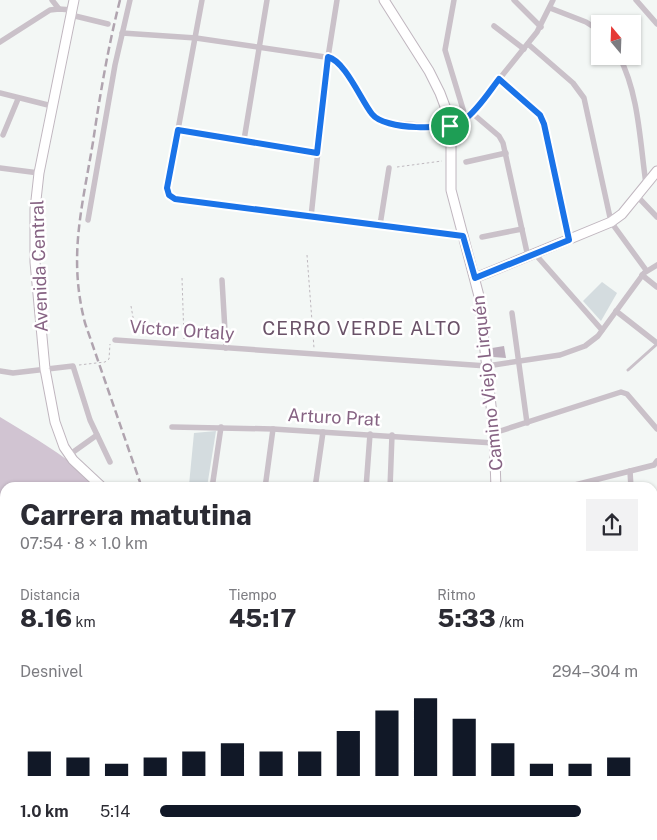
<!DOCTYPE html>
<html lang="es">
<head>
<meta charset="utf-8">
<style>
  body { margin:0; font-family:"Public Sans",sans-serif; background:#f2f2f3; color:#2b2b33; height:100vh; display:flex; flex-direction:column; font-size:19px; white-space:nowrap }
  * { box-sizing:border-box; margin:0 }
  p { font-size:16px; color:#7c7c81 }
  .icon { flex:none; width:28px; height:28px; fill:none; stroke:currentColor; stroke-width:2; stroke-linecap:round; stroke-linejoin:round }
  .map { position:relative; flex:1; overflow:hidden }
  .sheet { position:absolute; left:0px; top:482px; width:658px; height:358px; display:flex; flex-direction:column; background:#fff; border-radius:15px 15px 0 0; box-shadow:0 1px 4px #0004 }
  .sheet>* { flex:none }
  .needle { width:32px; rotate:341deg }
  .fabs { position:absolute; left:591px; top:15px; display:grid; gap:10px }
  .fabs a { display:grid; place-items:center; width:50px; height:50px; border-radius:0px; background:#fff; box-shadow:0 1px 4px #0004; font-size:25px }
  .pin { position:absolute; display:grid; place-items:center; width:42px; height:42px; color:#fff; margin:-21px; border:2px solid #fff; border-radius:50%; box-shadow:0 1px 5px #0007 }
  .round { display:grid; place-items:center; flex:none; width:52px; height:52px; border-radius:0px; background:#f2f2f3 }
  .headline { display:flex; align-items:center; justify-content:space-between; height:85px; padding:0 20px }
  h1 { font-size:28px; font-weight:800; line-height:38px }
  .figures { display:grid; grid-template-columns:repeat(3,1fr); gap:8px; height:85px; padding:5px 20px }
  .figures div { display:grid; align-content:center }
  .figures b { font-size:25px; font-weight:800 }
  .figures small { font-size:14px; font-weight:400 }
  .figures p { font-size:14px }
  .chart { height:140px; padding:10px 20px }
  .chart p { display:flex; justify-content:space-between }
  .chart svg { width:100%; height:90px; margin-top:5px; stroke:#111827; stroke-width:6 }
  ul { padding:0 20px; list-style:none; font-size:16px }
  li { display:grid; grid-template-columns:80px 60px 1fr; align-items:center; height:38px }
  li i { height:12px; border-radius:6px; background:#111827 }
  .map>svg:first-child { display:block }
</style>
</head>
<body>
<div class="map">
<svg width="657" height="840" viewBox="0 0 657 840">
  <rect width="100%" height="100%" fill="#f3f7f5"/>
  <g fill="#d4dcdf">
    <path d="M602,282L617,293L601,321L583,301Z"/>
    <path d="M216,431L207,487L189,485L194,433Z"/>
    <path d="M189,835H322L326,840H192Z"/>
  </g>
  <path fill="#d1c4d2" d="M0,417C27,434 78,461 95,487L5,488V835H148L150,840H0Z"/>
  <path fill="#bdb0bd" d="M504,346L506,358L493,357L492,348Z"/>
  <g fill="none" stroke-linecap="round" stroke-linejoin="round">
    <g stroke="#c0b6bf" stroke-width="11">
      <g id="secondary">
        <path d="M74,0L39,173L35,209V262L45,369L55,422L64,447L73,460L103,488"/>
        <path d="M384,0L429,71L440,93L449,117L451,134V190L479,296L494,433L496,488"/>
        <path d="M475,278L611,222L622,214L657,171"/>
        <path d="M157,835L159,840"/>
        <path d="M548,835L550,840"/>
        <path d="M511,840L512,835"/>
      </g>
    </g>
    <g stroke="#bfb9bf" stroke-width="1" stroke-dasharray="2.5 2.5" stroke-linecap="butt">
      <path d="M397,167L442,161"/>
      <path d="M307,255L314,348"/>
      <path d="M182,278L184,339"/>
      <path d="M131,306L136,334"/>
      <path d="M79,365L105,362L109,359L110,344"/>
      <path d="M240,835L245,840"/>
    </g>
    <path stroke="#cac1c9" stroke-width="3" d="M628,370L657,344"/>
    <g stroke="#cac1c9" stroke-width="5.5">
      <path d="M52,0L59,9"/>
      <path d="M202,0L167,189L171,197L463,236"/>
      <path d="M454,0L445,50L466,119"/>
      <path d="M514,0L541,27"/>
      <path d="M636,0L657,24"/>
      <path d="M550,8L586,22L600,31"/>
      <path d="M71,15L108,24"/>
      <path d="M494,26L524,49"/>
      <path d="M122,33L196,38L332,58L338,62L372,114L382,122L443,127L459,123L472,113L537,32L553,0"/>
      <path d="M0,42L50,10L59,9L72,10"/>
      <path d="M528,44L573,83L584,98L611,222L646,270"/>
      <path d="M619,56C639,94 640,143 646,184"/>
      <path d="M499,79L540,115L544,124L569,240"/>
      <path d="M0,93L52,106"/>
      <path d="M472,113L499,136L503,143L528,257"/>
      <path d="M178,130L317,153"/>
      <path d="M3,135L18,99"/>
      <path d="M244,140L267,0"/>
      <path d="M466,162L506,153"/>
      <path d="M0,168L39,173"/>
      <path d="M637,196L657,217"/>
      <path d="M311,217L328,57L337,0"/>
      <path d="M88,220L115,65L130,0"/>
      <path d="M380,225L389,168"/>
      <path d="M482,237L522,229"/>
      <path d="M535,254L602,330"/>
      <path d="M642,275L657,287"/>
      <path d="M222,280L226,348"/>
      <path d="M616,311L657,343"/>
      <path d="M512,313L527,423"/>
      <path d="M115,340L487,366L560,355L585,346L598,336L644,273L657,265"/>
      <path d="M0,371L13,373L73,366L90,420L110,462"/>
      <path d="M172,427L273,429L494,443"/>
      <path d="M494,433L621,392L627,394L657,429"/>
      <path d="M69,455L97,435"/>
      <path d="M630,471L631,488"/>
      <path d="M212,488L221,427"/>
      <path d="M265,488L273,429"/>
      <path d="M315,488L323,432"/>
      <path d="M366,488L370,434"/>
      <path d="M390,488L392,435"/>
      <path d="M563,488L654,465L657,461"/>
      <path d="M652,552L657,550"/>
      <path d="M652,601L657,600"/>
      <path d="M652,647L657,646"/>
      <path d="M652,704L657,703"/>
      <path d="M652,767L655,766"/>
      <path d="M337,835L341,840"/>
      <path d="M438,835L444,839"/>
      <path d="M592,840L593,835"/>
    </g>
    <use href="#secondary" stroke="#fff" stroke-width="9"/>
    <g stroke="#b0a4af" stroke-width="2.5" stroke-dasharray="8 4" stroke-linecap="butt">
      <path d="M120,0C108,47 100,95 93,142C82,208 68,257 85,323L142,488"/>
      <path d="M184,835L187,840"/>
    </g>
  </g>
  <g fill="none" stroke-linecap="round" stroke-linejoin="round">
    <g stroke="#fff" stroke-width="10">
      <path id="route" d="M328,57C345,61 361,100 372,114C384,130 448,131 464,120C478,110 489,92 499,79L540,115L544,124L569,240L475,278L463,236L175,199L169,195L167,188L178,130L317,153Z"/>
    </g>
    <use href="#route" stroke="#1a73e8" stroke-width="6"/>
  </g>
  <g text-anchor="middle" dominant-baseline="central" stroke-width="5" stroke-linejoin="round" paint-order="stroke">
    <g font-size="18" fill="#866383" stroke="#fff">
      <text transform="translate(39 266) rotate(-92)">Avenida Central</text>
      <text transform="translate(182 330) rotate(4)">Víctor Ortaly</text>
      <text transform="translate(487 383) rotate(-96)">Camino Viejo Lirquén</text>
      <text transform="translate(334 417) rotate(3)">Arturo Prat</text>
    </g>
    <g font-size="19" letter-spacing="1" fill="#6a5268" stroke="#fff">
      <text x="362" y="328">CERRO VERDE ALTO</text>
    </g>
  </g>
</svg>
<div class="fabs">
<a><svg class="needle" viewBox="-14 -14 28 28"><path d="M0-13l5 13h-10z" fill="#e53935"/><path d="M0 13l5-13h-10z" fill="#7c7c81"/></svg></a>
</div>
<div class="pin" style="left:450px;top:126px;background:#1e9e55"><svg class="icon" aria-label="arrive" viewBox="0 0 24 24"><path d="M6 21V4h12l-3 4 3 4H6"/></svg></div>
<section class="sheet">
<div class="headline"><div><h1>Carrera matutina</h1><p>07:54 · 8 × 1.0 km</p></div><a class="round"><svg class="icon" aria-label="share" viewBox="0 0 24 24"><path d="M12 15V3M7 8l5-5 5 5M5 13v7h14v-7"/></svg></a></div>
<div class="figures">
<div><p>Distancia</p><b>8.16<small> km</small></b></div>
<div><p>Tiempo</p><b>45:17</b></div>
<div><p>Ritmo</p><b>5:33<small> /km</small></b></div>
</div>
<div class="chart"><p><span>Desnivel</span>294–304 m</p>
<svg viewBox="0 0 160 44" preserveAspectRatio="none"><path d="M5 44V32M15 44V35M25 44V38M35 44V35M45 44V32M55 44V28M65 44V32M75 44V32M85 44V22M95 44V12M105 44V6M115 44V16M125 44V28M135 44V38M145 44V38M155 44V35"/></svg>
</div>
<ul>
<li><b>1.0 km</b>5:14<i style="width:88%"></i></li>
</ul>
</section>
</div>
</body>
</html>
